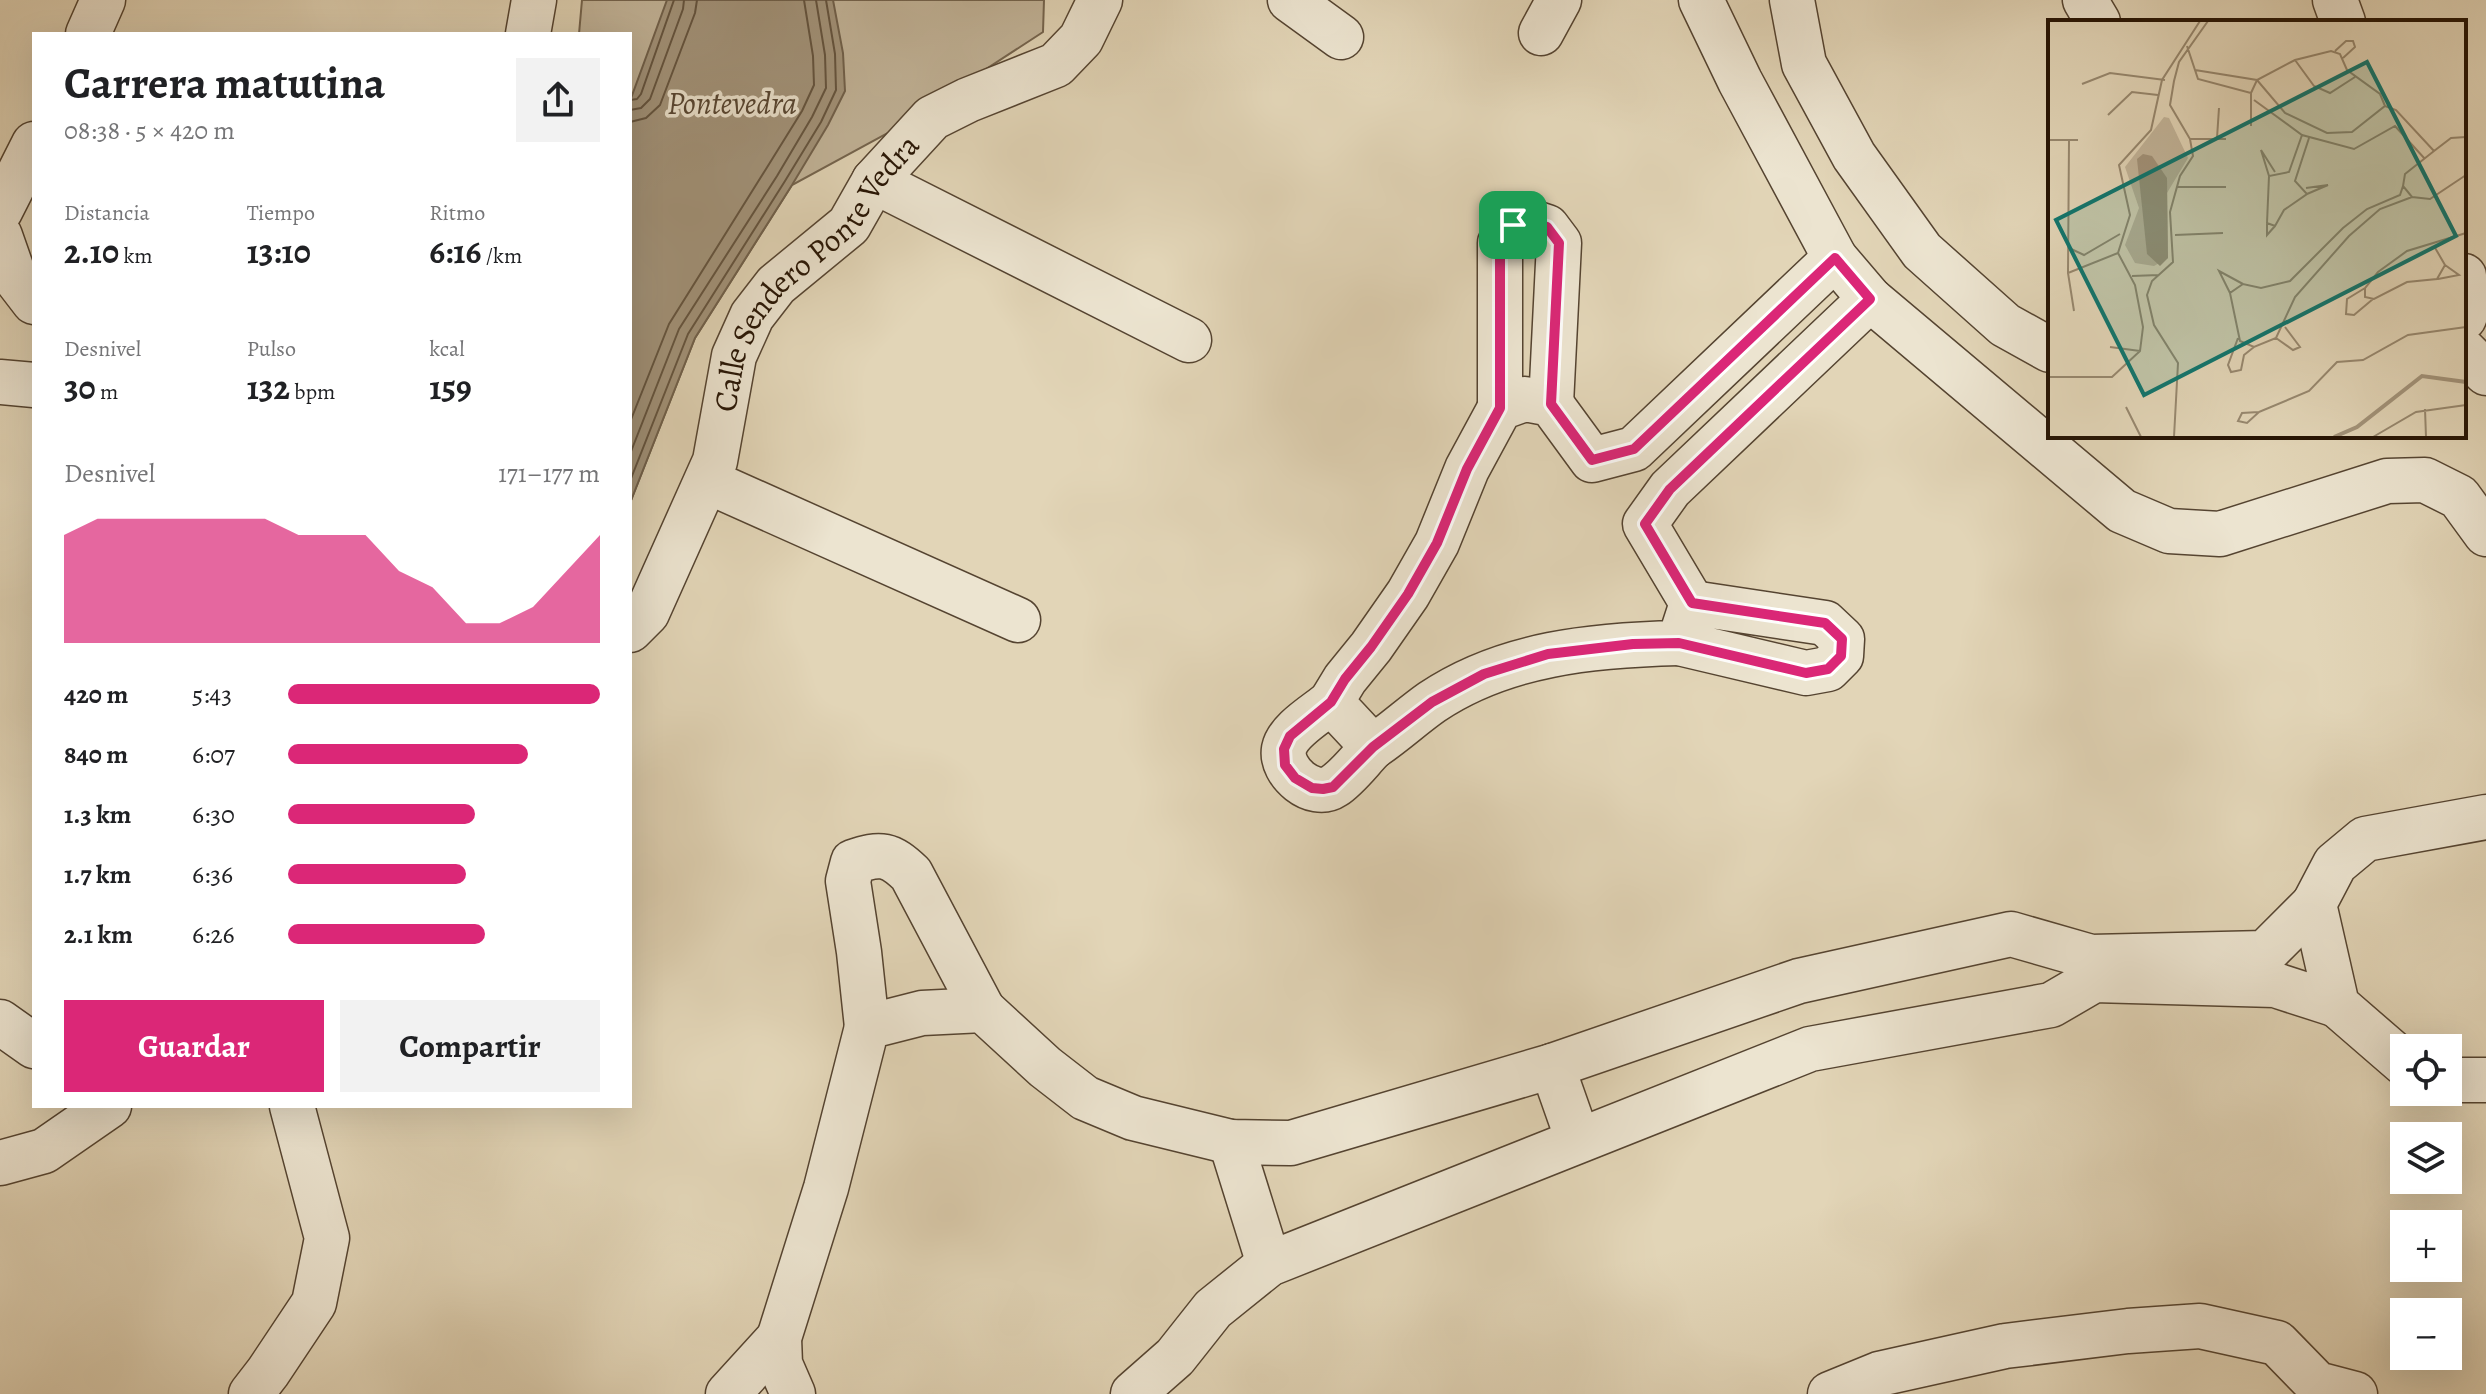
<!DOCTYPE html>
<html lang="es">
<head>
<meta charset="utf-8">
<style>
  body { margin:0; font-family:Alegreya,serif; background:#f2f2f2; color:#202124; height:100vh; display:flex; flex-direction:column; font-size:30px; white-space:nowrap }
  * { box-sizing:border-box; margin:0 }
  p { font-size:26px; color:#757577 }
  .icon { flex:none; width:44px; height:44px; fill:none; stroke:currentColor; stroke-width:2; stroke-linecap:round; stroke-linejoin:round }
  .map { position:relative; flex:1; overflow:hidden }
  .sheet { position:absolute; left:32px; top:32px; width:600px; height:1076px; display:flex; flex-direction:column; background:#fff; border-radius:0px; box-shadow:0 8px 32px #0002 }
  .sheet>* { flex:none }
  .buttons { position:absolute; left:2390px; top:1034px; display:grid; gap:16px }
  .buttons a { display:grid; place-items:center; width:72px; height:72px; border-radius:0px; background:#fff; box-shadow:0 8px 32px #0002; font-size:40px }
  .pin { position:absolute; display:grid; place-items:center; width:68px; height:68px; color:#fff; margin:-34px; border-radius:16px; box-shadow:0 4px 12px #0006 }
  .round { display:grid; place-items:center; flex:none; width:84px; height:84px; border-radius:0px; background:#f2f2f2 }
  .headline { display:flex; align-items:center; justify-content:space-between; height:136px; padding:0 32px }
  h1 { font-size:44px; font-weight:600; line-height:60px }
  .stats { display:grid; grid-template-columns:repeat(3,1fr); gap:12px; height:136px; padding:8px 32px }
  .stats div { display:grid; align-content:center }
  .stats b { font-size:34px; font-weight:600 }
  .stats small { font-size:22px; font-weight:400 }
  .stats p { font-size:22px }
  .chart { height:224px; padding:16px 32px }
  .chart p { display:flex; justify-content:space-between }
  .chart svg { width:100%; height:144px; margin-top:8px; fill:#db2777; opacity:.7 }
  .button { display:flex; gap:16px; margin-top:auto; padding:16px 32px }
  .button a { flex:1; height:92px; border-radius:0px; background:#db2777; color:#fff; font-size:32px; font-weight:600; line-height:92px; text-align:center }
  .button a+a { background:#f2f2f2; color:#202124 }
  ul { padding:0 32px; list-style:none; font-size:26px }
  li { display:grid; grid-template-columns:128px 96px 1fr; align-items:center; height:60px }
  li i { height:20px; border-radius:10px; background:#db2777 }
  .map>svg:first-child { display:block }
</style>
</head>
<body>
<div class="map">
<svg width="2486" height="1394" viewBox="0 0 2486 1394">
  <rect width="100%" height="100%" fill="#e2d5b7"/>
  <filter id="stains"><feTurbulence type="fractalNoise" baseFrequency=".0025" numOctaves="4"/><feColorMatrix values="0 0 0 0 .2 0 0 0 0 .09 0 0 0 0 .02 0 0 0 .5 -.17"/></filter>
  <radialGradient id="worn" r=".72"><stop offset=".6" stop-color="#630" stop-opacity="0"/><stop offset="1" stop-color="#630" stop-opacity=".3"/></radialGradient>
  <path fill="#c2b499" stroke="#74644e" stroke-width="2" d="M582,0H1044L1043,32L888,133L792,185L695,338L630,503V34H579Z"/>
  <path fill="#a2937a" stroke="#70604b" stroke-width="2" d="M667,0H833L843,53L845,91L828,125L792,185L695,338L630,503V101Z"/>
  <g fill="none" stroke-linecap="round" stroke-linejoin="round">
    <g stroke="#64543f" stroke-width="2">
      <path d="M630,100L637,99L641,94L674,0"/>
      <path d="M630,110L641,108L650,99L683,9L684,0"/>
      <path d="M630,122L646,118L660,105L695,13L697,0"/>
      <path d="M630,422L669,324L766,169L802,111L814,85L813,56L804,0"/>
      <path d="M630,454L679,329L777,176L812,117L826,88L825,55L816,0"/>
      <path d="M630,481L688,334L785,181L821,122L836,90L835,54L826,0"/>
    </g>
    <g stroke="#554431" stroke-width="47">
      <g id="street">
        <path d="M1290,0L1341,37"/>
        <path d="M1701,0L1740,81L1835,258L1870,299L2122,511L2169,531L2220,534L2387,481L2425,480L2459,497L2486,534"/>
        <path d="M1792,0L1804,64L1854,156L1922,251L2005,325L2050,350"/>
        <path d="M2085,0L2098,22"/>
        <path d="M2335,0L2343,22"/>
        <path d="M1541,33L1559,0"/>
        <path d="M88,34L103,0"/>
        <path d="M528,34L534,0"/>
        <path d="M874,181L1189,340"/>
        <path d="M0,211L34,144"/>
        <path d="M0,236L14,276L34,302"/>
        <path d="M1835,258L1634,449L1592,460L1551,404L1525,399L1500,408L1467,469L1437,543L1408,594L1371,647L1345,679L1331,702L1373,747C1394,733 1412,716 1432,702C1505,653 1594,645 1679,643L1692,603L1645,524L1670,489L1870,299"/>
        <path d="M2464,276L2467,310L2464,318"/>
        <path d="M2464,351L2486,373"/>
        <path d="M0,382L34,385"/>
        <path d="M1500,408V243L1513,225L1529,221L1547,227L1559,243L1551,404"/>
        <path d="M707,481L1018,620"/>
        <path id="s1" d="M630,630L647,613L715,461L734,356L752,316L776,285L849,225L874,181L932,118L968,100L1056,65L1081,39L1100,0"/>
        <path d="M1679,643L1806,673L1828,669L1841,656L1842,639L1825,623L1692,603"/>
        <path d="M1331,702C1317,714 1288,730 1284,749C1280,772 1313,800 1334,786C1348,777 1361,759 1373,747"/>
        <path d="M0,1022L34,1046"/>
        <path d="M867,1027L859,952L848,881L853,862C881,852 890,854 911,874L983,1010"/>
        <path d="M2404,1063L2337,1005L2314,904L2335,864L2365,839L2486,817"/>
        <path d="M1552,1066L1578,1140"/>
        <path d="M2448,1080H2486"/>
        <path d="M1231,1142L1269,1264"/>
        <path d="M0,1163L44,1151L109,1106"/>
        <path d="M251,1394L268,1372L314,1303L327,1238L292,1106"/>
        <path d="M728,1394L779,1338"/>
        <path d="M793,1394L780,1364L779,1338L826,1188L867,1027L922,1013L983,1010L1045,1067L1085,1098L1133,1118L1231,1142L1291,1143L1552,1066L1799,981L2011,934L2091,957L2265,953L2314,904"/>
        <path d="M1133,1394L1175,1357L1213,1309L1269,1264L1810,1049L2051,1005L2094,980L2275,985L2337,1005"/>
        <path d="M1830,1394L1879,1374L2005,1346L2128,1331L2200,1326L2277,1343L2317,1384L2355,1394"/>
      </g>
    </g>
    <use href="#street" stroke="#ece4d0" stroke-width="44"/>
  </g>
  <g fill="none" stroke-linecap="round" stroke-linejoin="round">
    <g stroke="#fff" stroke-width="16">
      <path id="route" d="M1529,221L1547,227L1559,243L1551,404L1592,460L1634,449L1835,258L1870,299L1670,489L1645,524L1692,603L1825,623L1842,639L1841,656L1828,669L1806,673L1679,643L1633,644L1548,654L1484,674L1432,702L1373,747L1333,787L1323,789L1312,788L1295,778L1285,765L1284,749L1290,736L1331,702L1345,679L1371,647L1408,594L1437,543L1467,469L1500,408V243L1513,225Z"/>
    </g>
    <use href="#route" stroke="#db2777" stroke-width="10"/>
  </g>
  <g text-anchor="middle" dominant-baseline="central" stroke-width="7" stroke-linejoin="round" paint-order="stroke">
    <g font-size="32" font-style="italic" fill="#554431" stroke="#ece4d0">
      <text x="732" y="103">Pontevedra</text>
    </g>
    <g font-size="32" fill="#261404" stroke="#ece4d0">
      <text stroke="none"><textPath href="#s1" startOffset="412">Calle Sendero Ponte Vedra</textPath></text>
    </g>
  </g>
  <g transform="translate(2048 20)">
    <rect width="418" height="418" fill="#e2d5b7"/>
    <path d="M116,97L121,98L140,138L119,173L120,238L106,246L87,243L77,225L91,188L77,147Z" fill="#c2b499"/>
    <path d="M95,134L104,136L119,158L120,238L112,246L99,234L89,139Z" fill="#a2937a"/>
    <path fill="none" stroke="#a2937a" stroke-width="4" d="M286,417L309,407L374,356L418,362"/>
    <path fill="none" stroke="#97886f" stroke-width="2" d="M139,26L150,59L203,73V106M287,31L298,21H305L307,27L295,38M247,40L266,66L282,73L307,57M147,50L209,60L237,93L279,113L304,112L337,86L348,90L386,131M34,64L62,53L117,60M203,73L209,60L247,40L283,31L292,34L299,50L332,74L337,86M206,80L254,115L306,129L347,106L377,139M60,95L84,72L110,75M254,115L241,152L221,156L219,203L227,206L236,190L259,174L247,161L261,118M418,117L403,118L386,131L357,154L355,166L364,177L382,179L418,155M169,118L171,88M142,119H178M0,120H30M21,121L20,253L26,291M221,156L213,130L227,152M355,166L352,175L319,189L295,208L242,261L213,268L195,264L182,273L192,321L206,327L228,318L247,277L301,216L332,189L364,177M129,167H178M258,168L280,165L259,174M219,203V215L227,206M127,215L175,213M386,226L397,245L389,259L359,262L326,279L317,277V268L330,252L359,231L418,213M21,228L36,235L72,214M20,253L70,233M84,256L111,255M390,259L411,255L397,245M317,268L299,279L298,294L306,295L325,279M182,273L171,251L195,264M190,318L180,345L183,352L193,350L196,335L206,327M228,318L245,330L252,327L237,307M62,327L92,331M0,357H64L92,331L95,307L87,265L70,233L82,195L71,145L103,110L114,60L152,1M78,387L93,417M377,389L378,417M211,392L199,403L190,401L194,393L211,392L261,371L289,342L315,340L360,315L418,307M126,417L130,343L106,305L99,275L104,261L125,242L122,192L132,156L145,136L142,119L122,85L126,61L131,42L160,1M325,417L368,392L418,385"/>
    <path fill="#0f766e" fill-opacity="0.15" stroke="#0f766e" stroke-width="4" d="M319,42L408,216L96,375L8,200Z"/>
    <rect width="418" height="418" fill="none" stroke="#261404" stroke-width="4"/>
  </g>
  <rect width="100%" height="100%" filter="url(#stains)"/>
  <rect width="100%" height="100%" fill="url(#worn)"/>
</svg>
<div class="buttons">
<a><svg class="icon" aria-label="locate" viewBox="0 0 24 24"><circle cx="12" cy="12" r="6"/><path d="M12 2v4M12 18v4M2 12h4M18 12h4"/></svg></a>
<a><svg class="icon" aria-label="layers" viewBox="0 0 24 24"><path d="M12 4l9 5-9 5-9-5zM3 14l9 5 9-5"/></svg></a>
<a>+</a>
<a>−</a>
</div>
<div class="pin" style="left:1513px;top:225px;background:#1e9e55"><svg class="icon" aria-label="arrive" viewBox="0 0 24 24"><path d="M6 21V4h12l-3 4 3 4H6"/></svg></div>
<section class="sheet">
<div class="headline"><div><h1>Carrera matutina</h1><p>08:38 · 5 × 420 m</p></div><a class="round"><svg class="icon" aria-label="share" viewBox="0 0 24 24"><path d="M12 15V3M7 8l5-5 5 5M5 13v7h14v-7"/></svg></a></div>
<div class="stats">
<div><p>Distancia</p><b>2.10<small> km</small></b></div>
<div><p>Tiempo</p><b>13:10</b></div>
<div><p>Ritmo</p><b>6:16<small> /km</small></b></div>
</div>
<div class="stats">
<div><p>Desnivel</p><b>30<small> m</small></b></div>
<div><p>Pulso</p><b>132<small> bpm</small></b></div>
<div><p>kcal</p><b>159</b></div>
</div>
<div class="chart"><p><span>Desnivel</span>171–177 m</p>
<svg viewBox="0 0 160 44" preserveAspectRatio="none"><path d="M0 44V11L10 6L20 6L30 6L40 6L50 6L60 6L70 11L80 11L90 11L100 22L110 27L120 38L130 38L140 33L150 22L160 11V44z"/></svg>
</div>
<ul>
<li><b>420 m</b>5:43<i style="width:100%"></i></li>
<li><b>840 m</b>6:07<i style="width:77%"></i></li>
<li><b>1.3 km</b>6:30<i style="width:60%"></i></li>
<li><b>1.7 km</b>6:36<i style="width:57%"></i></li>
<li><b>2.1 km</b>6:26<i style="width:63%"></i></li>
</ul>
<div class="button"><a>Guardar</a><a>Compartir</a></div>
</section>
</div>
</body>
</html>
